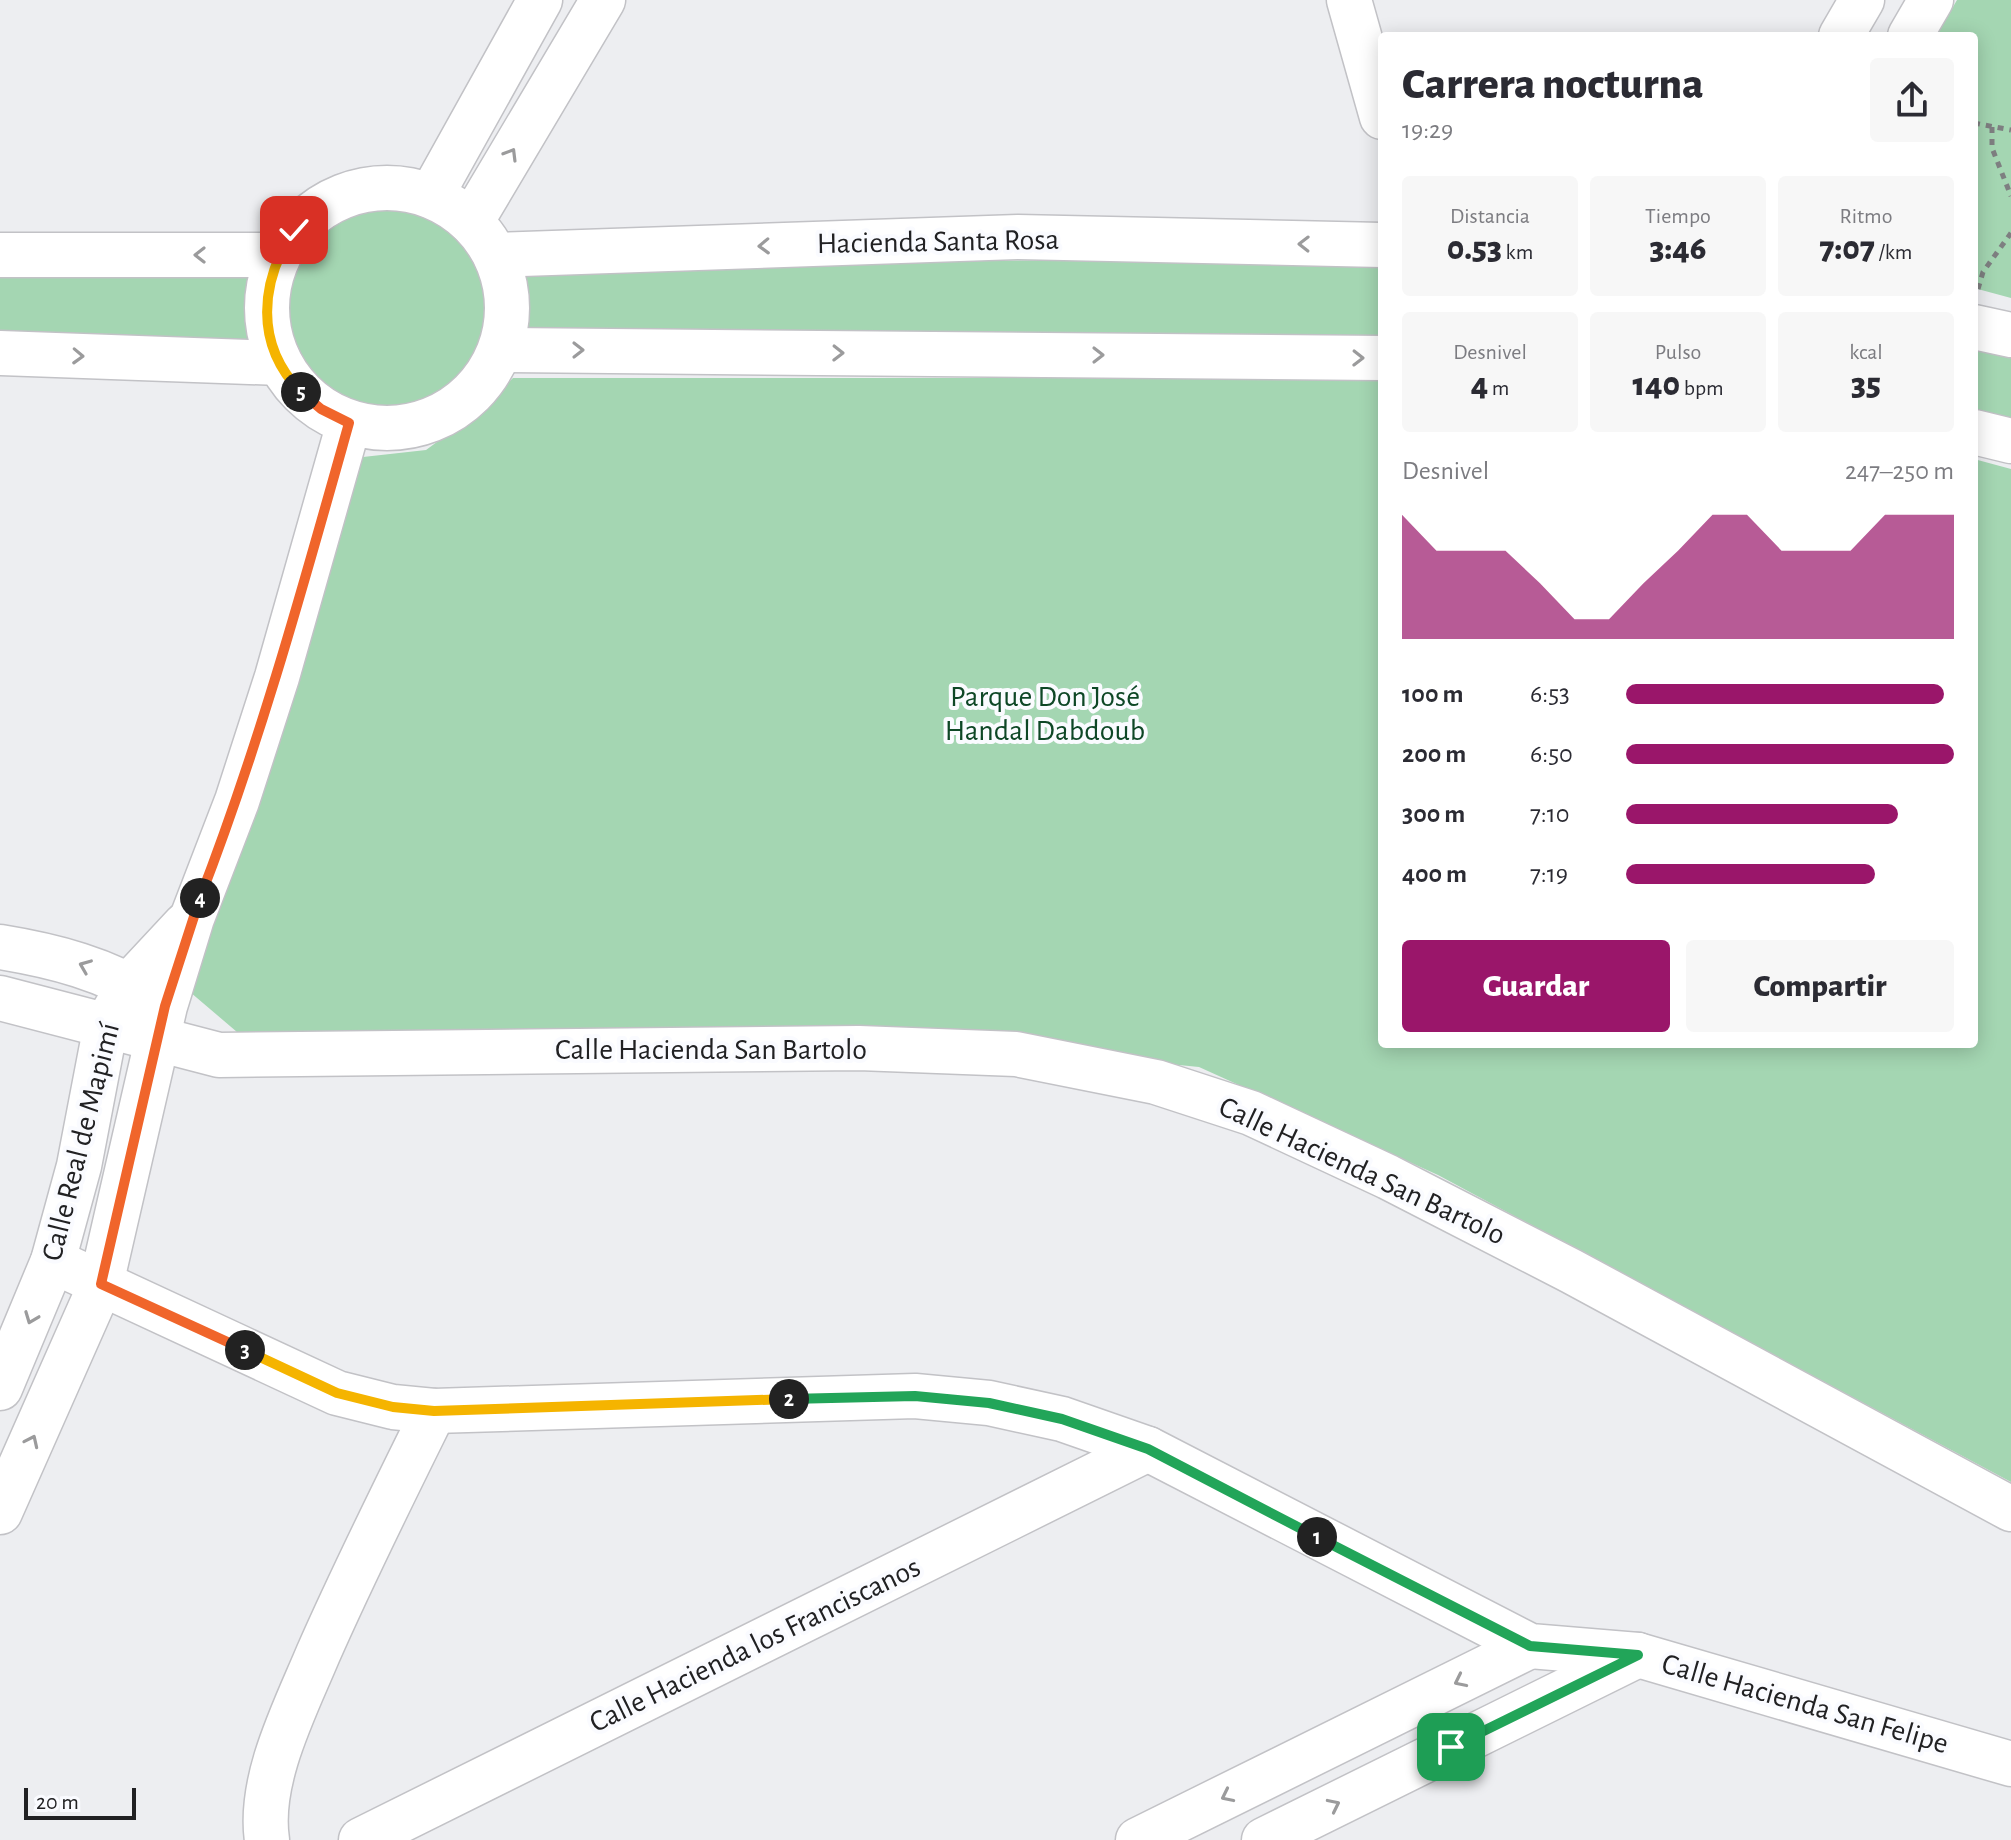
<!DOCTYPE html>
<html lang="es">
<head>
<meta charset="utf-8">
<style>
  body { margin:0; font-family:"Alegreya Sans",sans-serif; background:#f7f7f7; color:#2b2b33; height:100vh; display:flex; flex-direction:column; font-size:30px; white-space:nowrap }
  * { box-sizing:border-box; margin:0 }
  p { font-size:26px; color:#7c7c81 }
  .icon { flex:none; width:44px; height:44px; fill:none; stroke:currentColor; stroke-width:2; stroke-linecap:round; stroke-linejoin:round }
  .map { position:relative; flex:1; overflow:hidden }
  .side { position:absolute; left:1378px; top:32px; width:600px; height:1016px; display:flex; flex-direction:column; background:#fff; border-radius:8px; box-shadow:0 4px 20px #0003 }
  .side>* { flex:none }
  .scale { position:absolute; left:24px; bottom:20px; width:112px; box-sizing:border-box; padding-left:8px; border:4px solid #212123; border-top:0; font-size:22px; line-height:28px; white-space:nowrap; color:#212123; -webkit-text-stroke:6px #fafbff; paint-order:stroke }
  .pin { position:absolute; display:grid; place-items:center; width:68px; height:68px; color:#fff; margin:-34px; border-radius:16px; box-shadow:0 4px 12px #0006 }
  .km { position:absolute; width:40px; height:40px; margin:-20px; border-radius:50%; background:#222; color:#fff; font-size:22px; line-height:40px; text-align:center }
  .round { display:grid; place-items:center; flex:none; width:84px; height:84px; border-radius:8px; background:#f7f7f7 }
  .summary { display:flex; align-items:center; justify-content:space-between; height:136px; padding:0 24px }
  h1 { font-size:44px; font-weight:800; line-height:60px }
  .stats { display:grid; grid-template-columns:repeat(3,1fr); gap:12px; height:136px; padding:8px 24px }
  .stats div { display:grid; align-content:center; border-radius:8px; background:#f7f7f7; text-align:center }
  .stats b { font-size:34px; font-weight:800 }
  .stats small { font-size:22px; font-weight:400 }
  .stats p { font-size:22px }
  .chart { height:224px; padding:16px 24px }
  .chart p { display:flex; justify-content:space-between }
  .chart svg { width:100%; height:144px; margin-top:8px; fill:#9a166a; opacity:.7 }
  .cta { display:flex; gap:16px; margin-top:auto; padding:16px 24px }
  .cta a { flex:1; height:92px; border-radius:8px; background:#9a166a; color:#fff; font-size:32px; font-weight:800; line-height:92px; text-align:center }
  .cta a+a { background:#f7f7f7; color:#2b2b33 }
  ul { padding:0 24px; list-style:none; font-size:26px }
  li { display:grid; grid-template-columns:128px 96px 1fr; align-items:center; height:60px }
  li i { height:20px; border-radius:10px; background:#9a166a }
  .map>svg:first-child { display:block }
</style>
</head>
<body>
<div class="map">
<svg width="2011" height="1840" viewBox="0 0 2011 1840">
  <rect width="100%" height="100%" fill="#edeef1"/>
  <g fill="#a4d6b2">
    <path d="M1957,0H2011V298L1974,288V36H1936Z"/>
    <circle cx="386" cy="311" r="107"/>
    <path d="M1382,258V348L512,342L517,285L509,264Z"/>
    <path d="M264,264C257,296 249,325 268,353L0,341V265Z"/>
    <path d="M1974,336L2011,345V433L1974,424Z"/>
    <path d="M513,378H1382V1044H1974V459L2011,469V1482L1438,1175L1199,1067L818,1029L237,1032L190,992L363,457L426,450L478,412Z"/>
  </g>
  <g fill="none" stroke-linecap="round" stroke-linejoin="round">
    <g stroke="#c2c2c6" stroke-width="47">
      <g id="minor">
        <path d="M1349,0L1382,117"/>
        <path d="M1841,36L1862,0"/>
        <path d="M1910,36L1931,0"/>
        <circle cx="387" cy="308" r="120"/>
        <path d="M431,196L540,0"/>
        <path d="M471,222L603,0"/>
        <path d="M0,255H278"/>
        <path d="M495,255L1018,237L1382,245"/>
        <path d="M1974,327L2011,335"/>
        <path d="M500,350L1382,358"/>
        <path d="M0,353L280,363"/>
        <path d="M1974,432L2011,441"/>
        <path d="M0,947C55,956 105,969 153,999"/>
        <path d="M0,998L219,1055L859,1048L1016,1054L1156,1082L1251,1113L1388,1177L1571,1271L2011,1509"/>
        <path d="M53,1261L337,1393L393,1407L434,1411L915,1396L989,1403L1062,1419L1148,1449L1530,1646L1638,1655L2011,1764"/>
        <path d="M0,1388L53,1261L79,1166L106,1025L130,984L185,925"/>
        <path d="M0,1512L101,1284L165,1006L192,918L237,801L277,677L349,423"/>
        <path d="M267,1840C258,1780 295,1709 318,1654C354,1572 394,1492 434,1411"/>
        <path d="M361,1840L1148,1449"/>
        <path d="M1138,1840L1530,1646"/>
        <path d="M1264,1840L1638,1655"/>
      </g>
    </g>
    <g stroke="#7e7f81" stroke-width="5" stroke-dasharray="6 6" stroke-linecap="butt">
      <path d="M1974,123L2011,130"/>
      <path d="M1992,127V148L2011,196"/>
      <path d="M1978,289L1983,272L2011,233"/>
    </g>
    <use href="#minor" stroke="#fff" stroke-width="44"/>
  </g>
  <defs><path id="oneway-chevron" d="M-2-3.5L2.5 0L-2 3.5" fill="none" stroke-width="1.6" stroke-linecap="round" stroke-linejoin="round" transform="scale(2)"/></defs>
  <g stroke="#9b9b9c">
    <use href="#oneway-chevron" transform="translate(511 154) rotate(-59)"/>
    <use href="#oneway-chevron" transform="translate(1304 244) rotate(-179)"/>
    <use href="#oneway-chevron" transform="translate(764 246) rotate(178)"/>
    <use href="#oneway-chevron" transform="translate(200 255) rotate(180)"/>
    <use href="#oneway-chevron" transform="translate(578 350)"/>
    <use href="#oneway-chevron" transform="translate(838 353) rotate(1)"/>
    <use href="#oneway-chevron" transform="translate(1098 355)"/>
    <use href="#oneway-chevron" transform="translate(78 356) rotate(2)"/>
    <use href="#oneway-chevron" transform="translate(1358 358) rotate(1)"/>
    <use href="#oneway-chevron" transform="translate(85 966) rotate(-158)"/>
    <use href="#oneway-chevron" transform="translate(31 1318) rotate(111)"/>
    <use href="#oneway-chevron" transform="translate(32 1441) rotate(-65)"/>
    <use href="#oneway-chevron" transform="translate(1460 1681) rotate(154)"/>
    <use href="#oneway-chevron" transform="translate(1227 1796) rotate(154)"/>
    <use href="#oneway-chevron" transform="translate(1334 1805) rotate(-26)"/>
  </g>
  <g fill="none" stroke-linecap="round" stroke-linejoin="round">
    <g stroke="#fff" stroke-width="16">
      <path id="split-1" d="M1317,1537L1530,1646L1638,1655L1451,1747"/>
    </g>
    <g stroke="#fff" stroke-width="16">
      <path id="split-2" d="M789,1399L915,1396L989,1403L1062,1419L1148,1449L1317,1537"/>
    </g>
    <g stroke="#fff" stroke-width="16">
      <path id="split-3" d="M245,1350L337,1393L393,1407L434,1411L789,1399"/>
    </g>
    <g stroke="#fff" stroke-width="16">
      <path id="split-4" d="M200,898L165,1006L101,1284L245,1350"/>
    </g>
    <g stroke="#fff" stroke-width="16">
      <path id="split-5" d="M200,898C260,743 304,583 349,423L321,409L301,392"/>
    </g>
    <g stroke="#fff" stroke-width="16">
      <path id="split-6" d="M294,230C260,282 254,344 301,392"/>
    </g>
    <use href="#split-1" stroke="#22a559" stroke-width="10"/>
    <use href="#split-2" stroke="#22a559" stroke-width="10"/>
    <use href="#split-3" stroke="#f5b400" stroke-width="10"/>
    <use href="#split-4" stroke="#f0652b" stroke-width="10"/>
    <use href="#split-5" stroke="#f0652b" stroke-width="10"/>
    <use href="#split-6" stroke="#f5b400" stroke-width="10"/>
  </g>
  <g text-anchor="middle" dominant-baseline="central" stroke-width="8" stroke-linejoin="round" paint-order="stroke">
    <g font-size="30" fill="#212123" stroke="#fafbff">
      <text transform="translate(938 242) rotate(-1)">Hacienda Santa Rosa</text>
      <text x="711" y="1050">Calle Hacienda San Bartolo</text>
      <text transform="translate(81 1142) rotate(-76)">Calle Real de Mapimí</text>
      <text transform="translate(1362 1171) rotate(25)">Calle Hacienda San Bartolo</text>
      <text transform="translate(755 1645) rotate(-26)">Calle Hacienda los Franciscanos</text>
      <text transform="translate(1805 1704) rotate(16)">Calle Hacienda San Felipe</text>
    </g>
    <g font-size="30" fill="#0e4726" stroke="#fafbff">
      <text x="1045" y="697">Parque Don José<tspan x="1045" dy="34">Handal Dabdoub</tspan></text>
    </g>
  </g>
</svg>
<div class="scale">20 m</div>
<div class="pin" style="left:1451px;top:1747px;background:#1e9e55"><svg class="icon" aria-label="arrive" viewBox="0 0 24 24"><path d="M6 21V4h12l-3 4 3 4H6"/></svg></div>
<div class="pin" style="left:294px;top:230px;background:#d93025"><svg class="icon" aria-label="check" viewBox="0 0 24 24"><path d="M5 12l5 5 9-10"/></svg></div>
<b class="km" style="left:1317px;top:1537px">1</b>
<b class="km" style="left:789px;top:1399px">2</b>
<b class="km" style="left:245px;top:1350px">3</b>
<b class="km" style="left:200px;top:898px">4</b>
<b class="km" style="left:301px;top:392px">5</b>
<section class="side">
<div class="summary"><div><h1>Carrera nocturna</h1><p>19:29</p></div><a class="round"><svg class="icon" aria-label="share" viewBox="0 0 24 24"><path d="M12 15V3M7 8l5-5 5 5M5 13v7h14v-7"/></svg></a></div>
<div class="stats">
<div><p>Distancia</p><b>0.53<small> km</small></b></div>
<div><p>Tiempo</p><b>3:46</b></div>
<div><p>Ritmo</p><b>7:07<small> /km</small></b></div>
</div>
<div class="stats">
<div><p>Desnivel</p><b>4<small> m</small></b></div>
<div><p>Pulso</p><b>140<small> bpm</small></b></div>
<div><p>kcal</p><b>35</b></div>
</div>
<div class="chart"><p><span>Desnivel</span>247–250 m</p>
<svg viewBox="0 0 160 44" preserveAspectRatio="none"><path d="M0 44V6L10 17L20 17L30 17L40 27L50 38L60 38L70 27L80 17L90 6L100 6L110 17L120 17L130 17L140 6L150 6L160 6V44z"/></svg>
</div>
<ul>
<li><b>100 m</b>6:53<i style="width:97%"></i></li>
<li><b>200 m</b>6:50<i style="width:100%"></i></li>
<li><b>300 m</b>7:10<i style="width:83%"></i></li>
<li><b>400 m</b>7:19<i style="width:76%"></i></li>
</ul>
<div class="cta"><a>Guardar</a><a>Compartir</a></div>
</section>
</div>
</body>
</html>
